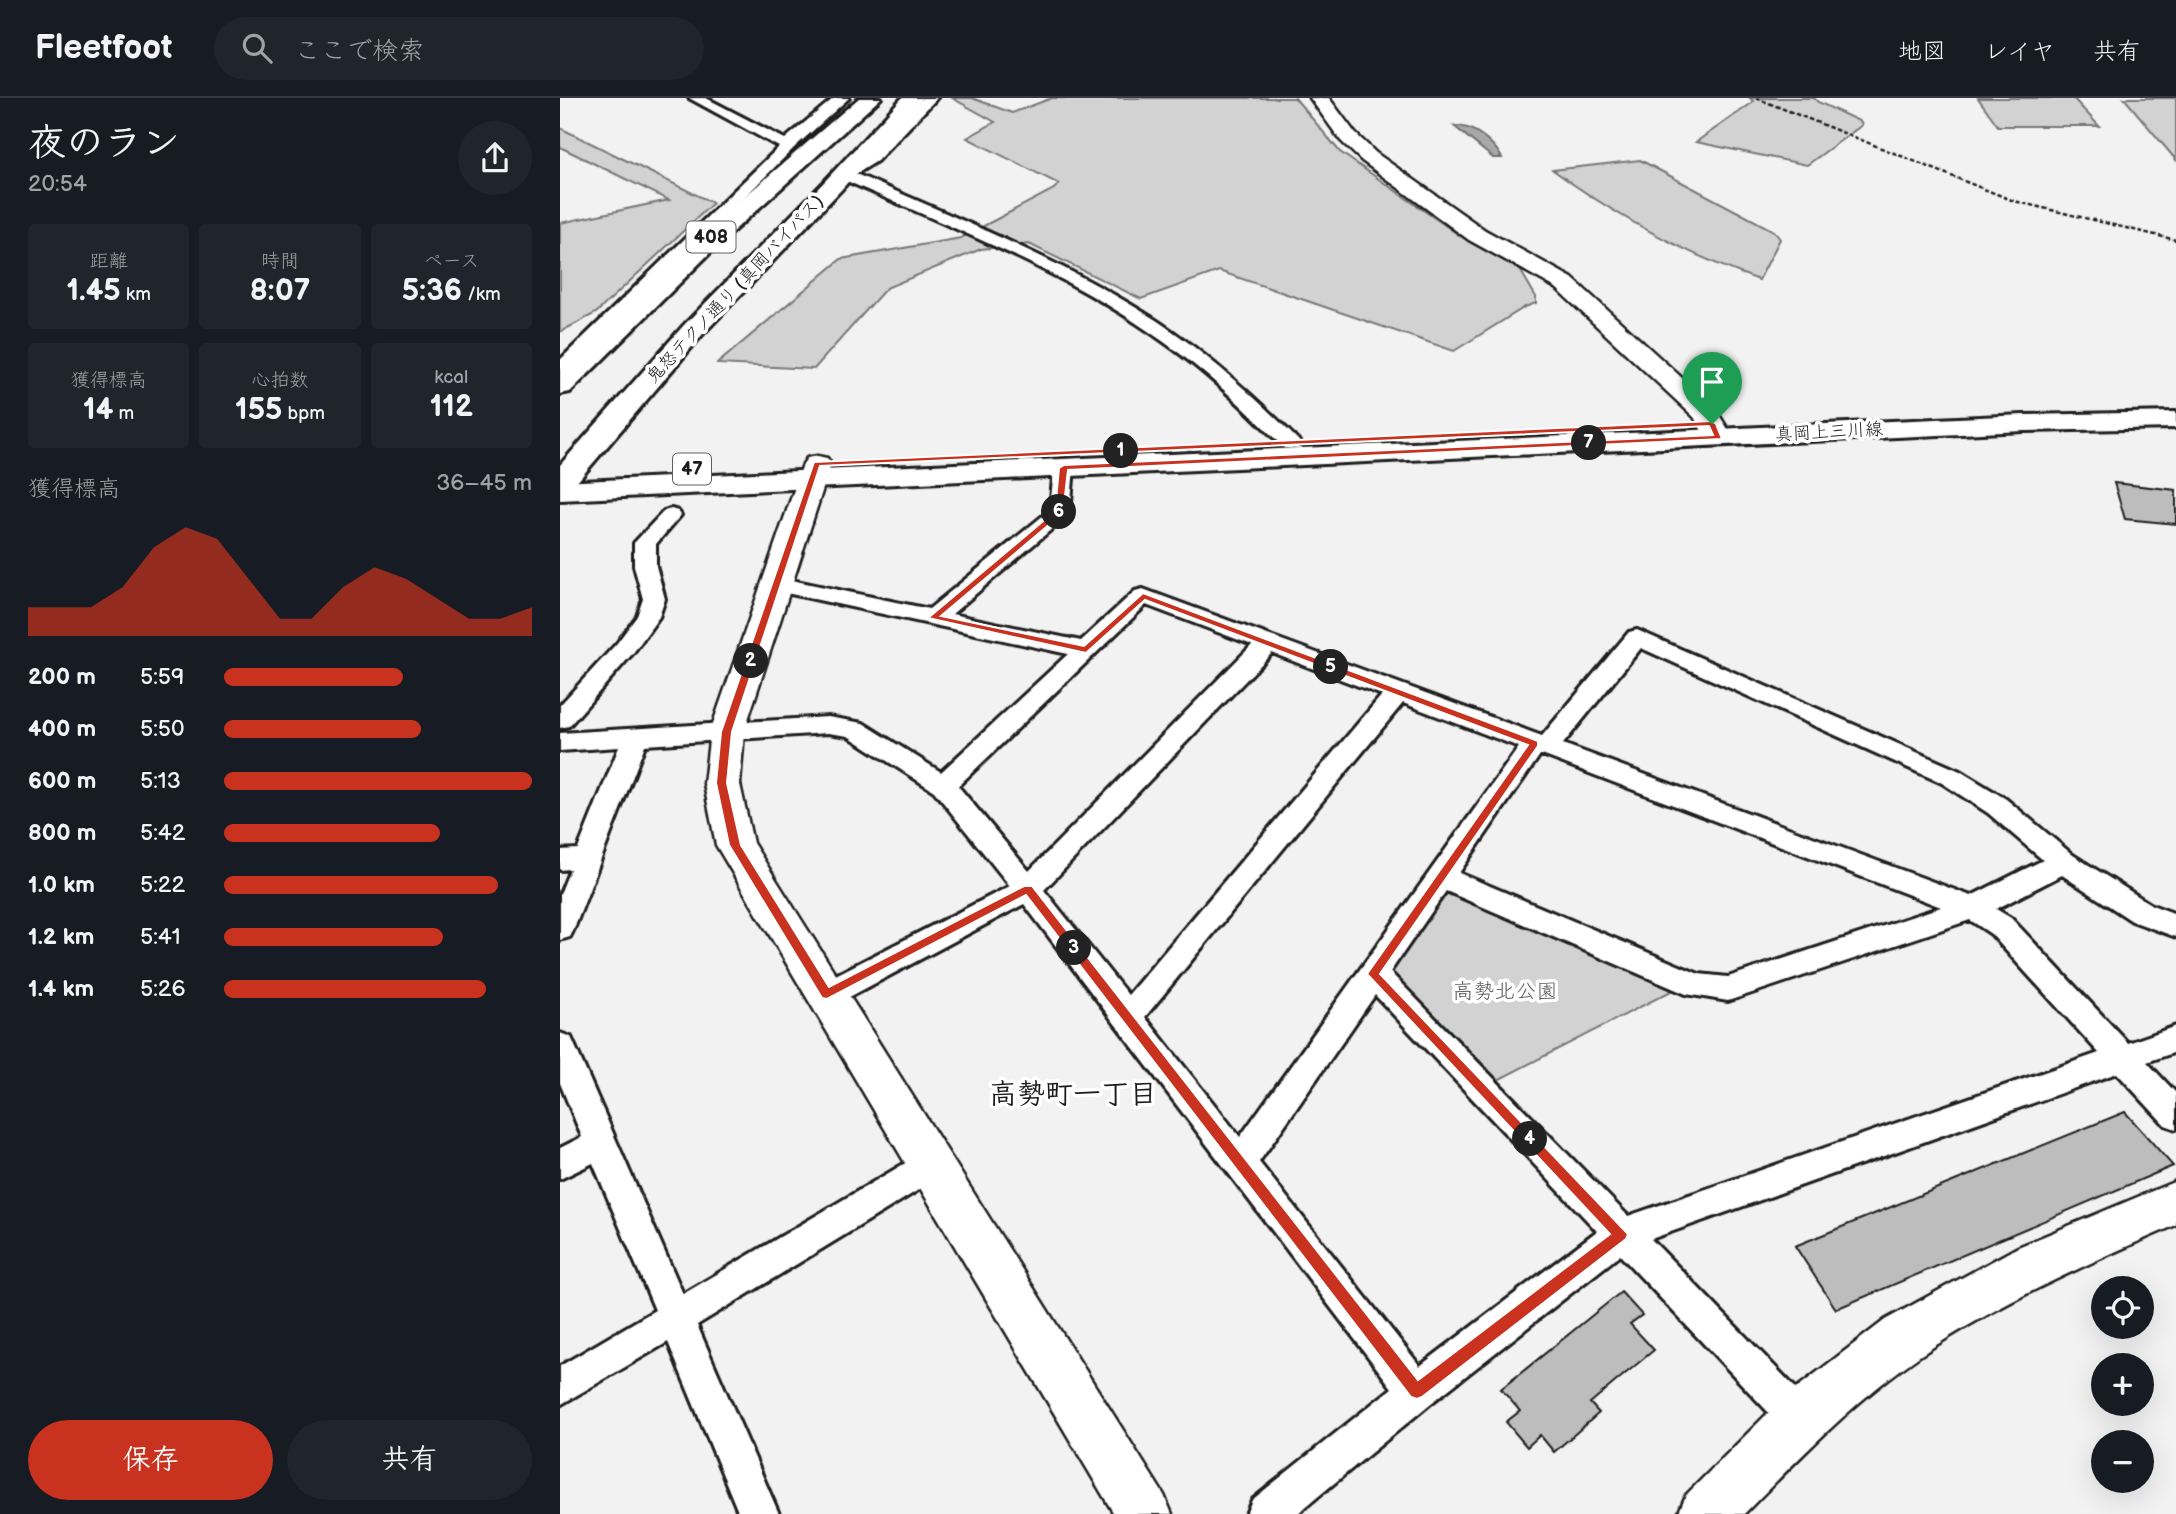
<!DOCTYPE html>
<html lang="ja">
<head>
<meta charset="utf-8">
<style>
  body { margin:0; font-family:"Balsamiq Sans","Klee One",sans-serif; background:#20242c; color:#f1f3f6; height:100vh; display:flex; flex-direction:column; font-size:26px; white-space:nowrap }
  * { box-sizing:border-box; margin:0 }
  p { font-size:23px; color:#9ea1a6 }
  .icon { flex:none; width:38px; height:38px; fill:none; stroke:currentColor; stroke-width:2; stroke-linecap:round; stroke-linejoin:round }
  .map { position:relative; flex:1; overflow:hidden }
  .side { display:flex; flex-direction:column; background:#171b24; width:560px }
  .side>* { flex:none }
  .buttons { position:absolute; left:1531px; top:1178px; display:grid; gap:14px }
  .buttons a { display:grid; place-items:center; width:63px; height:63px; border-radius:50%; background:#171b24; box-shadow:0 7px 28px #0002; font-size:35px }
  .pin { position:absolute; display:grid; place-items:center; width:60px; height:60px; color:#fff; margin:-72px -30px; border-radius:50% 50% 50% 0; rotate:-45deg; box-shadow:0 0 7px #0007 }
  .pin .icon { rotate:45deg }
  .km { position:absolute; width:35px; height:35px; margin:-18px; border-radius:50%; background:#222; color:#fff; font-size:19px; line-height:35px; text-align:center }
  .round { display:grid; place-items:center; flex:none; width:74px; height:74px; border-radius:37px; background:#20242c }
  .headline { display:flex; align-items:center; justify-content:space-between; height:119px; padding:0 28px }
  h1 { font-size:38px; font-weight:700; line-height:52px }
  .metrics { display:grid; grid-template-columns:repeat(3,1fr); gap:10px; height:119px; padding:7px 28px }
  .metrics div { display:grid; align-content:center; border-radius:7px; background:#20242c; text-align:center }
  .metrics b { font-size:30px; font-weight:700 }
  .metrics small { font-size:19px; font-weight:400 }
  .metrics p { font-size:19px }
  .chart { height:196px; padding:14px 28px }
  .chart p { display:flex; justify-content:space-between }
  .chart svg { width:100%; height:126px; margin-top:7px; fill:#c8321e; opacity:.7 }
  .action { display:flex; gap:14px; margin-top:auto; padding:14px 28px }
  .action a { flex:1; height:80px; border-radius:42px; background:#c8321e; color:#fff; font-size:28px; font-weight:700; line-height:80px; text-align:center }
  .action a+a { background:#20242c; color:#f1f3f6 }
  ul { padding:0 28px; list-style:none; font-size:23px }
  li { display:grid; grid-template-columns:112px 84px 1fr; align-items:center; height:52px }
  li i { height:18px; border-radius:9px; background:#c8321e }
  header { display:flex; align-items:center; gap:42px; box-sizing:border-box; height:98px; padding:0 35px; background:#171b24; border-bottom:2px solid #363941 }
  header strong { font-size:33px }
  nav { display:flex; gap:38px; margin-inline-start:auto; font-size:24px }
  .search { width:490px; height:63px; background:#20242c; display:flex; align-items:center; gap:18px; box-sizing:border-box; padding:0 24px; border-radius:38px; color:#9ea1a6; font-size:26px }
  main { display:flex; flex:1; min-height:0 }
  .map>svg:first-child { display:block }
</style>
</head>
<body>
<header>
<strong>Fleetfoot</strong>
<div class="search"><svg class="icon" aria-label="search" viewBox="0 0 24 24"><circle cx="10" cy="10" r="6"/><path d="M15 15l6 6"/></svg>ここで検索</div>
<nav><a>地図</a><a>レイヤ</a><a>共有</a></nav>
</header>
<main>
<section class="side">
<div class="headline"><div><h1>夜のラン</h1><p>20:54</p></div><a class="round"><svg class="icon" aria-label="share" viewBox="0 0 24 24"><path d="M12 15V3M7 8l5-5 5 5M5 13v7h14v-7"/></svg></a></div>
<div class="metrics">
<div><p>距離</p><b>1.45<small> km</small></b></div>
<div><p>時間</p><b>8:07</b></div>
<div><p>ペース</p><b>5:36<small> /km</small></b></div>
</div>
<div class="metrics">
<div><p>獲得標高</p><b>14<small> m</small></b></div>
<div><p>心拍数</p><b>155<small> bpm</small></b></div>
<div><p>kcal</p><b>112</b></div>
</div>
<div class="chart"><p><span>獲得標高</span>36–45 m</p>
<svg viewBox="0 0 160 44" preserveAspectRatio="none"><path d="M0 44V34L10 34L20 34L30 27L40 13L50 6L60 10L70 24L80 38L90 38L100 27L110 20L120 24L130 31L140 38L150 38L160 34V44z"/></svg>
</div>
<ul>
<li><b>200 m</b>5:59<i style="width:58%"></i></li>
<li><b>400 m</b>5:50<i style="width:64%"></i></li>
<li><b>600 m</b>5:13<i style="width:100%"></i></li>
<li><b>800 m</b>5:42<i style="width:70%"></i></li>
<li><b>1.0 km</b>5:22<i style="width:89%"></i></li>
<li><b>1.2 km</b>5:41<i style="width:71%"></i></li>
<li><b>1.4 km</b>5:26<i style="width:85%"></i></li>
</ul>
<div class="action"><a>保存</a><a>共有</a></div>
</section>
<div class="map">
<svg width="1616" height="1416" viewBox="0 0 1616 1416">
  <rect width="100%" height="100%" fill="#f2f2f2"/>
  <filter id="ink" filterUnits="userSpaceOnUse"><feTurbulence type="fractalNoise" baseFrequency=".0143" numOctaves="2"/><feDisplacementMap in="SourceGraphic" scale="14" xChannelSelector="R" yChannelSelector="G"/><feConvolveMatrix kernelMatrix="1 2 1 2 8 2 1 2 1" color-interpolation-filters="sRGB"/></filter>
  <g filter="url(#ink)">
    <g fill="#d2d2d2" stroke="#777" stroke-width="2">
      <path d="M392,0H412L452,15L492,0H735L780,54L902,139L951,156L976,199V205L965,209L894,253L659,173L581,201L469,146L421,151L326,190L254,271L157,266L281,161L401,140L494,91L499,86L407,40L435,24Z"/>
      <path d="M1190,0H1254L1258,4L1301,24L1302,27L1247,67L1136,44L1189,7L1193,3Z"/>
      <path d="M1418,0H1513L1539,28H1438Z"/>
      <path d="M1564,0H1616V62Z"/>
      <path d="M0,30L153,105L36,215L0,234V125L109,102L0,49Z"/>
      <path d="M1080,62L1214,133L1220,141L1199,182C1125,156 1056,118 993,72Z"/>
      <path d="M887,794L913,798L1115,891L932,985L826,871Z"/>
    </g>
    <path fill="#a8a8a8" stroke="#707070" stroke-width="2" d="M894,28C914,27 934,45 942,60H933Z"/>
    <g fill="#bdbdbd" stroke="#1c1c1c" stroke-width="2">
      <path d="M1554,385L1616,392V426L1565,421Z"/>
      <path d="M1565,1014L1613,1068L1276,1211L1235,1148Z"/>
      <path d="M1061,1194L1082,1217L1070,1226L1094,1252L1030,1305L1039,1315L994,1354L980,1337L967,1349L946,1324L960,1313L941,1291Z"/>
    </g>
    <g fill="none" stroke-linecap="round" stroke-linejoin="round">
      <g stroke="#1c1c1c" stroke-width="6">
        <g id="street">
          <path d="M129,0H146L225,41L274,0H289L236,48L6,276L0,277V262L219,49Z"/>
          <path d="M363,0H377L317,63L296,76C398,121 502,162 596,222C648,256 694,298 738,342L741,346L738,350H724C687,312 648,275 604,244C506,173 390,129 280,80L278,77L280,74L307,57Z"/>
          <path d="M504,364L511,366L514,370L510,414L507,418L392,516L521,543L575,493L583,491L982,638L1069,534L1077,532L1400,673L1446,701L1513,757L1592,807L1616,816V839L1572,823L1502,777L1436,811L1451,820L1568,945L1616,928V954L1587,964L1616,995V1031L1605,1027L1557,975L1091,1141L1253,1308L1259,1321L1253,1334L1240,1340L1227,1334L1060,1157L870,1306L737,1416H686L692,1402L832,1290L464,806L278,905L267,908L256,905L252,896L256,887L450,788L374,693L288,638L268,635L85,647L14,831L10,839L0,842V796L10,771L0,772V752L18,751L59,649L0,653V635L268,619L303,625L381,674L508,556L217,493L209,491L206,486L209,481L217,479L369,511L490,412L494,370L497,366ZM586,507L692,547L469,773L398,688ZM1081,550L1382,685L1428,715L1483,762L1411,798L1003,646ZM712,555L822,597L568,897L484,792ZM843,605L959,649L680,1039L585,919ZM980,657H982L1381,809L1168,879L1139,876L899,775ZM886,793L1126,896L1168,903L1410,822L1431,836L1539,955L1068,1118L830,874ZM815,897L1037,1133L860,1268L699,1064Z"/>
          <path d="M111,411L118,413L121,417L96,446V468L105,501L99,519L73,555L9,628L0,630V607L57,545L77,518L83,501L74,468V445L104,413Z"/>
          <path d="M0,935L11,939L15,948L123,1196L359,1057L371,1052L383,1057L387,1067L383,1077L137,1227L219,1416H179L108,1244L0,1307V1268L95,1212L33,1065L0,1081V1050L22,1039L0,985Z"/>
        </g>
      </g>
      <g stroke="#1c1c1c" stroke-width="5">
        <g id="secondary">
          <path d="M750,0H769L795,35L816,55L925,132L1012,180L1154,309L1173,339L1169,345L1159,347L1149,345L1134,319L996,190L909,142L802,63L781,43Z"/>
          <path d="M257,358L267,360L271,366L184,634L180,686L193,745L604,1397L612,1416H554L156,747L144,686L150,634L243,366L247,360Z"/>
          <path d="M1616,1083V1127C1529,1165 1441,1204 1361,1257C1295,1302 1239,1360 1184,1416H1118L1126,1397L1221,1302L1325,1222L1458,1149Z"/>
        </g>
      </g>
      <g stroke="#1c1c1c" stroke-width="6">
        <path id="primary" d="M1616,314V330L1464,333L0,402V384L1464,317Z"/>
      </g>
      <g stroke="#1c1c1c" stroke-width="6">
        <g id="highway">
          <path d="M299,0H321L160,145L10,294L0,296V273L183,100Z"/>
          <path d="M342,0H363L280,93L142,237L11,391L0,394V367L124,227L264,84Z"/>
        </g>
      </g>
      <path stroke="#1c1c1c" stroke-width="2.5" stroke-dasharray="4.5 2.5" stroke-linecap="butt" d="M1196,0L1454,103L1616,142"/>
      <use href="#street" fill="#fff" fill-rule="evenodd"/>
      <use href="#secondary" fill="#fff" fill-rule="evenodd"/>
      <use href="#primary" fill="#fff" fill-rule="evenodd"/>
      <use href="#highway" fill="#fff" fill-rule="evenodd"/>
    </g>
  </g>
  <path fill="#c8321e" stroke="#fff" stroke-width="2" fill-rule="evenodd" d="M1152,323L1156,326L1162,341L508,372L503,415L381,518L524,548L583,495L978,643V648L820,876L1068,1136L1066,1141L862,1299L857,1301L851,1299L466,797L267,901L262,900L169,747L156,685L161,634L254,364ZM1149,328L1153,337L504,367L499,370L495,413L368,520L526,555L585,502L968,647L807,876L1050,1136L858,1282L472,788H464L269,889L181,747L167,685L172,634L260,368Z"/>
  <g text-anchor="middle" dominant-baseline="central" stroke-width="7" stroke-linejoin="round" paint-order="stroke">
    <g font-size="18" fill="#1c1c1c" stroke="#fff">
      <text transform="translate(175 191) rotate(-47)">鬼怒テクノ通り (真岡バイパス)</text>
      <text transform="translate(1269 334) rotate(-3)">真岡上三川線</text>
    </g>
    <g fill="#fff" stroke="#606060" stroke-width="2">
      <rect x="126.5" y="123.5" width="49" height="31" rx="5"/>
      <rect x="113" y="355.5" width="38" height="31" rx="5"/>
    </g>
    <g font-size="19" font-weight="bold" fill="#1c1c1c">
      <text x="151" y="139">408</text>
      <text x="132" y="371">47</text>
    </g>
    <g font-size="21" fill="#5c5c5c" stroke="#fff">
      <text x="945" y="893">高勢北公園</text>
    </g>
    <g font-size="28" font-weight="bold" fill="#1c1c1c" stroke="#fff">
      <text x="513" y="996">高勢町一丁目</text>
    </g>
  </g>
</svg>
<div class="buttons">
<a><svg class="icon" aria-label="locate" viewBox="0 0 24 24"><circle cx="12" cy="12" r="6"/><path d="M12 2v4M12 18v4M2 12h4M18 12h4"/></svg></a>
<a>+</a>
<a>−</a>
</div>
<div class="pin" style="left:1152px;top:326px;background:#1e9e55"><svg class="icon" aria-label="arrive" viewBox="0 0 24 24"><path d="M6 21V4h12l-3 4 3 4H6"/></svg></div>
<b class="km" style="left:561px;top:353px">1</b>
<b class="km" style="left:191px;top:563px">2</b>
<b class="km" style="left:514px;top:850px">3</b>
<b class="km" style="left:970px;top:1041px">4</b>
<b class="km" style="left:771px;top:569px">5</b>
<b class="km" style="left:499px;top:414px">6</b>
<b class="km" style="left:1029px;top:345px">7</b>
</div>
</main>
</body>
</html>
